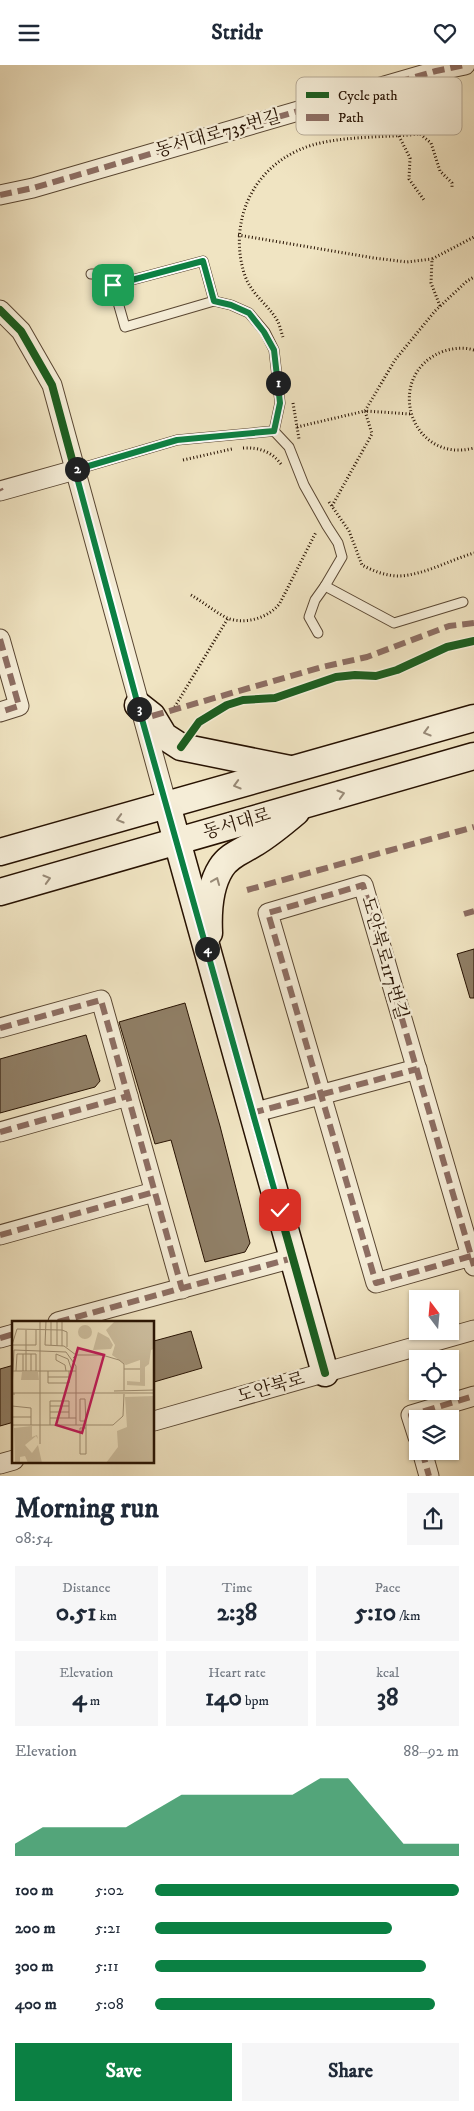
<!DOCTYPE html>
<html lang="en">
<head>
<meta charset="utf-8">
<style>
  body { margin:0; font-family:"IM FELL DW Pica","Noto Serif KR",serif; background:#f6f6f7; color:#1f2937; height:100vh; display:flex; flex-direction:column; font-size:19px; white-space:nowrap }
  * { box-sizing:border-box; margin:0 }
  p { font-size:16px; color:#747a83 }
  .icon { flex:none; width:28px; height:28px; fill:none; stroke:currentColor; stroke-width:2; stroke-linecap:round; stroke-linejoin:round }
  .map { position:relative; height:1411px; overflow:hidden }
  .sheet { display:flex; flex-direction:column; background:#fff; flex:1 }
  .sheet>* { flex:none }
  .needle { width:32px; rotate:344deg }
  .buttons { position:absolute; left:409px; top:1225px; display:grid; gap:10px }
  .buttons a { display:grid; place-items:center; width:50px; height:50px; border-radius:0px; background:#fff; box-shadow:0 1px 4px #0004; font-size:25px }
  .pin { position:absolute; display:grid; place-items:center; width:42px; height:42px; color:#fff; margin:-21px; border-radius:10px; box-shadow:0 2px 8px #0006 }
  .km { position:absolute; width:25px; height:25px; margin:-12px; border-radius:50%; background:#222; color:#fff; font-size:14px; line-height:25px; text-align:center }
  .round { display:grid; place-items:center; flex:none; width:52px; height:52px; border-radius:0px; background:#f6f6f7 }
  .head { display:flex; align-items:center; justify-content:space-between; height:85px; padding:0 15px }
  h1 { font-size:28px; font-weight:700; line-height:38px }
  .stats { display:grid; grid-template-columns:repeat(3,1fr); gap:8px; height:85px; padding:5px 15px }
  .stats div { display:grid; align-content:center; border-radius:0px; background:#f6f6f7; text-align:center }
  .stats b { font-size:25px; font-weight:700 }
  .stats small { font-size:14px; font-weight:400 }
  .stats p { font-size:14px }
  .chart { height:140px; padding:10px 15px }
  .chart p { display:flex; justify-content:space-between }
  .chart svg { width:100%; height:90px; margin-top:5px; fill:#0b8043; opacity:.7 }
  .action { display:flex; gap:10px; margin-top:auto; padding:10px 15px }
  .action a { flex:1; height:58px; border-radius:0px; background:#0b8043; color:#fff; font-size:20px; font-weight:700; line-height:58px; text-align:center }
  .action a+a { background:#f6f6f7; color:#1f2937 }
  ul { padding:0 15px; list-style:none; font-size:16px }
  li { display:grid; grid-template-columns:80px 60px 1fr; align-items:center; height:38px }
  li i { height:12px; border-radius:6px; background:#0b8043 }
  header { display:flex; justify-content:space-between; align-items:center; height:65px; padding:0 15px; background:#fff; font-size:22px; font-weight:700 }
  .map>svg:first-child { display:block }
</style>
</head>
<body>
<header><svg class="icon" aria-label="menu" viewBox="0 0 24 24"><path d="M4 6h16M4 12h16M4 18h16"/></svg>Stridr<svg class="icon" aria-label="heart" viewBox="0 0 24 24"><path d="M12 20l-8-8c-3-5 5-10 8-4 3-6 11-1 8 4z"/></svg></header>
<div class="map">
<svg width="474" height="1411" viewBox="0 0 474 1411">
  <rect width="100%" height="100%" fill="#f0e4c2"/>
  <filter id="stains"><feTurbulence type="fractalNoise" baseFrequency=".004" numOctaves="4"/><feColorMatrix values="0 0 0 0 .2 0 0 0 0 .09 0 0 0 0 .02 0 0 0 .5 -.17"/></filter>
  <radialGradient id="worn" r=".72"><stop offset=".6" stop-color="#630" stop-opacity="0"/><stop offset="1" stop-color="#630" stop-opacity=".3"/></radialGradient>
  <g fill="#907f66" stroke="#271202">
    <path d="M474,884V933H470L457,889Z"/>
    <path d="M185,938L220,1061L250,1178L245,1187L205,1197L171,1075L155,1079L119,957Z"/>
    <path d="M86,970L100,1016L95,1022L0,1048V994Z"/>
    <path d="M191,1266L202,1303L154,1317V1276Z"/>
    <path d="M14,1300V1357L0,1361V1304Z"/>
  </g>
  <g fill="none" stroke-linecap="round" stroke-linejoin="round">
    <g stroke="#594632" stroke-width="11">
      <g id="lane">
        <path d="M91,209H106L113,220"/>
        <path d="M214,236L125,262L113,220L203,196L214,236L231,240L249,248L265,267L274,285L280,338L274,366"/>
        <path d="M75,405L177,375L274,366L289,382L304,420L327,461L338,478L342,492L325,521L394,558L463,537"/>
        <path d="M318,568L309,552L315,535L325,521"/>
      </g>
    </g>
    <g stroke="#594632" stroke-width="21">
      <g id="street">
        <path d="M0,130L33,123L436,6L465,0"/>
        <path d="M0,245L21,266L52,320L167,740"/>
        <path d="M0,426L75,405"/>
        <path d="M0,574L19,641L0,647"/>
        <path d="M0,963L101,935L182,1224"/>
        <path d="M252,1048L417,1004"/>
        <path d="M0,1067L128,1031"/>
        <path d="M0,1170L154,1127"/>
        <path d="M471,1191L376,1218L268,848L363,820L474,1201"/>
        <path d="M58,1257L293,1193"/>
        <path d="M0,1273L14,1269"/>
        <path d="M154,1356L474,1265"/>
        <path d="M418,1372L411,1350L474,1331"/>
        <path d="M422,1386L429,1411"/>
        <path d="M0,1399L14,1395"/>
      </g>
    </g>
    <g stroke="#271202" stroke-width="29">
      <g id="secondary">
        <path d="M138,640L152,651L164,671L181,682L290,704"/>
        <path d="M167,740L325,1308"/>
        <path d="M0,787L474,653"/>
        <path d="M0,827L474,691"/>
        <path d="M209,868C208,847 209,822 221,803C229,790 243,786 255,778C270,769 283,758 296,747"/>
      </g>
    </g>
    <g stroke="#271202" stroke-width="3" stroke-dasharray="1 2.5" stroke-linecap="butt">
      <path d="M399,71L410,93L409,114L424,135"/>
      <path d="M238,170L374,193L407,197L432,194"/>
      <path d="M440,241L431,218L432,194L474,172"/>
      <path d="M283,272C281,267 280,260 277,255C267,238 251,230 244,208C229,158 251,106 299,85C331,70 384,73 420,69L431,78L440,106L452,118V123"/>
      <path d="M474,285C464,282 454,283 444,286C382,309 410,400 474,383"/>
      <path d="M293,338L299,374"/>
      <path d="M297,362L365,346L395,295L435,246L467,216L474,212"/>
      <path d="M243,383C259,382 272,387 281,399"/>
      <path d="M183,395L232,384"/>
      <path d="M329,437L349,466L362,500C373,506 386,511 399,511C424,510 450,495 474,488"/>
      <path d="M332,441L372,369L365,346L411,349"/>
      <path d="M191,530C203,537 215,547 227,553C245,560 269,553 280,538L316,467"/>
      <path d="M173,645L228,553"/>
    </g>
    <use href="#lane" stroke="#f5edd7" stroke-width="9"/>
    <use href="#street" stroke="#f5edd7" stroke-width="19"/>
    <use href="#secondary" stroke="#f5edd7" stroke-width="26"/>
    <g stroke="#8d6e63" stroke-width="6" stroke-dasharray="12 6" stroke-linecap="butt">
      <path d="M0,130L33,123L436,6L465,0"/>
      <path d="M0,424L1,426"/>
      <path d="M0,574L19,641L0,647"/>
      <path d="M152,651L322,602L367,592L449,561L474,558"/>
      <path d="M247,825L474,762"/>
      <path d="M464,849L474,846"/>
      <path d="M0,963L101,935L182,1224"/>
      <path d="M252,1048L417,1004"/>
      <path d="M0,1067L128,1031"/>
      <path d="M0,1170L154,1127"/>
      <path d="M471,1191L376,1218L268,848L363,820L474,1201"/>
      <path d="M58,1257L293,1193"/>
      <path d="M0,1273L14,1269"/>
      <path d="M418,1372L411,1350L474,1331"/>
      <path d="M422,1386L429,1411"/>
    </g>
    <g stroke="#f5edd7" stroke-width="11">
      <g id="cycleway">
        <path d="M0,245L21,266L52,320L138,640L325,1308"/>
        <path d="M181,682L199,657L227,640L243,635L275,633L336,612L355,610L376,611L397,605L447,582L474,576"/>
      </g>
    </g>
    <use href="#cycleway" stroke="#1b5e20" stroke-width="8"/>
  </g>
  <defs><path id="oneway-chevron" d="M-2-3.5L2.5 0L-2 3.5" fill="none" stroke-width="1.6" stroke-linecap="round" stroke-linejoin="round" transform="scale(1.25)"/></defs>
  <g stroke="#988a77">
    <use href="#oneway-chevron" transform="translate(427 667) rotate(164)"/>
    <use href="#oneway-chevron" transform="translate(237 720) rotate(164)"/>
    <use href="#oneway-chevron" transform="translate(341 729) rotate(-16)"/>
    <use href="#oneway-chevron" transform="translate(120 754) rotate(164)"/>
    <use href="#oneway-chevron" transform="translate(47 814) rotate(-16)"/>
    <use href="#oneway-chevron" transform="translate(216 816) rotate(-68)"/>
  </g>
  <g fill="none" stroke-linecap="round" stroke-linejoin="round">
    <g stroke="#fff" stroke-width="10">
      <path id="route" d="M113,220L203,196L214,236L231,240L249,248L264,267L274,285L280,338L274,366L177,375L75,405L138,640L280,1145"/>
    </g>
    <use href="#route" stroke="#0b8043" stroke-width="6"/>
  </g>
  <g text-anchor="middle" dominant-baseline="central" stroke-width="5" stroke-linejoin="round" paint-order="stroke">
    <g font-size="18" fill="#271202" stroke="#f5edd7">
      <text transform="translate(218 69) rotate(-16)">동서대로735번길</text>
      <text transform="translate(237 759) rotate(-16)">동서대로</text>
      <text transform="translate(384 893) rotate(74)">도안북로117번길</text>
      <text transform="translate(271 1323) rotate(-16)">도안북로</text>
    </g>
  </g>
  <g transform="translate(12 1256)">
    <rect width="142" height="142" fill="#f0e4c2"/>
    <path d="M103,0H142V28L139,29L137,43L133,46V65L115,64V60L128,61V39L114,44L100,34L103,24L94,9ZM66 11a7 7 0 1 1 14 0a7 7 0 1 1-14 0ZM86,11L97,17L101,24L99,28L81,29ZM10,51H26L27,59H9ZM142,75V142H94L106,126L105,110L115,106L113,76ZM20,105V116L25,114L26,118L24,115L13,124L20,132L26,124L30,142H16L13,135L8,136V142H3L2,107Z" fill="#cec0a1"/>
    <path fill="none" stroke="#a09075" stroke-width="1" d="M28,0V123M34,0L33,24L52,25L64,34M39,0V24M45,0V25M0,24L5,8L50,9L55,11V26M0,24H24V9M50,25V0M61,37L64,34H90L107,39L112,43V69M112,48H128M0,50H64M4,50L5,33H24V50M11,50V33M14,50V9M19,50V33M36,50V62H57V50M54,50L53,44L44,39V33L56,38L60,50M36,56H57M0,68L2,29L54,31L64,45V104M102,70L143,69M0,72H143M0,85L19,87V104M38,85H57M38,91H57M0,96H19M38,97H64M74,100H68V78H73L74,104V133H68V107H74M0,104H101L111,95L112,73M38,104V80H57V97M0,142V73H3"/>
    <path fill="#c2185b" fill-opacity="0.15" stroke="#c2185b" stroke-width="2.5" d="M66,27L92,34L70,112L44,104Z"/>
    <rect width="142" height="142" fill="none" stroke="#271202" stroke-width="2.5"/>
  </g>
  <rect x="296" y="12" width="166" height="58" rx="8" fill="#f5edd7" stroke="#b7ab97" stroke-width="1"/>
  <rect x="306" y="27" width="23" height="6" fill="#1b5e20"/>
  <rect x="306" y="49" width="23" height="7" fill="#8d6e63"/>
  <g font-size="14" fill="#271202">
    <text x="338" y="35">Cycle path</text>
    <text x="338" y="57">Path</text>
  </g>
  <rect width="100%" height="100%" filter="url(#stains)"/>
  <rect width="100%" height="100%" fill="url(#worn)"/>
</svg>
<div class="buttons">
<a><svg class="needle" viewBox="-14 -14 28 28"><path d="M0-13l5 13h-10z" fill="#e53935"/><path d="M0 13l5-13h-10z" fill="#747a83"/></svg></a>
<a><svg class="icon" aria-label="locate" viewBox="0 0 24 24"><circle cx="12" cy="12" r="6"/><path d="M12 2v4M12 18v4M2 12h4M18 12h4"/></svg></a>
<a><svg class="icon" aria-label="layers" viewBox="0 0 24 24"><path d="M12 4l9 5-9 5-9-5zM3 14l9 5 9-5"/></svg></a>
</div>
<div class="pin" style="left:113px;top:220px;background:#1e9e55"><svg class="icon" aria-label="arrive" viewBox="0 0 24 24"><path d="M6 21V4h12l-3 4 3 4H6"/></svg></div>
<div class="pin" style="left:280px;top:1145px;background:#d93025"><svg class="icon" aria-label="check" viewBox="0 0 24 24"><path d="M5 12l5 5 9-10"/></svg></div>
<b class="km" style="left:278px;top:318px">1</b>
<b class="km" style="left:77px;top:404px">2</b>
<b class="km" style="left:139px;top:644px">3</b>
<b class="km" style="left:207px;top:884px">4</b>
</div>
<section class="sheet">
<div class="head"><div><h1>Morning run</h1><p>08:54</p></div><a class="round"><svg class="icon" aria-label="share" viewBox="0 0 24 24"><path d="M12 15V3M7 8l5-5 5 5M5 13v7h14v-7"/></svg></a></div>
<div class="stats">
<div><p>Distance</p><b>0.51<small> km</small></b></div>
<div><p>Time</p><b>2:38</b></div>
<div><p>Pace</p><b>5:10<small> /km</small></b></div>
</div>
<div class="stats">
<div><p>Elevation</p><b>4<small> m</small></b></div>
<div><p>Heart rate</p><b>140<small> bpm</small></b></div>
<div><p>kcal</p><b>38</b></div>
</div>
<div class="chart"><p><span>Elevation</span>88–92 m</p>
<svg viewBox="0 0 160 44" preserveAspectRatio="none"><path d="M0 44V38L10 30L20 30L30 30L40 30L50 22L60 14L70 14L80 14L90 14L100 14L110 6L120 6L130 22L140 38L150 38L160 38V44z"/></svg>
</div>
<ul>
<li><b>100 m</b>5:02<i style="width:100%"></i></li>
<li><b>200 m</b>5:21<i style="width:78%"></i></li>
<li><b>300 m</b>5:11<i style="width:89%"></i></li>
<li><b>400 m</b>5:08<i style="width:92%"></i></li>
</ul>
<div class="action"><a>Save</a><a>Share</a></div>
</section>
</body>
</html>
